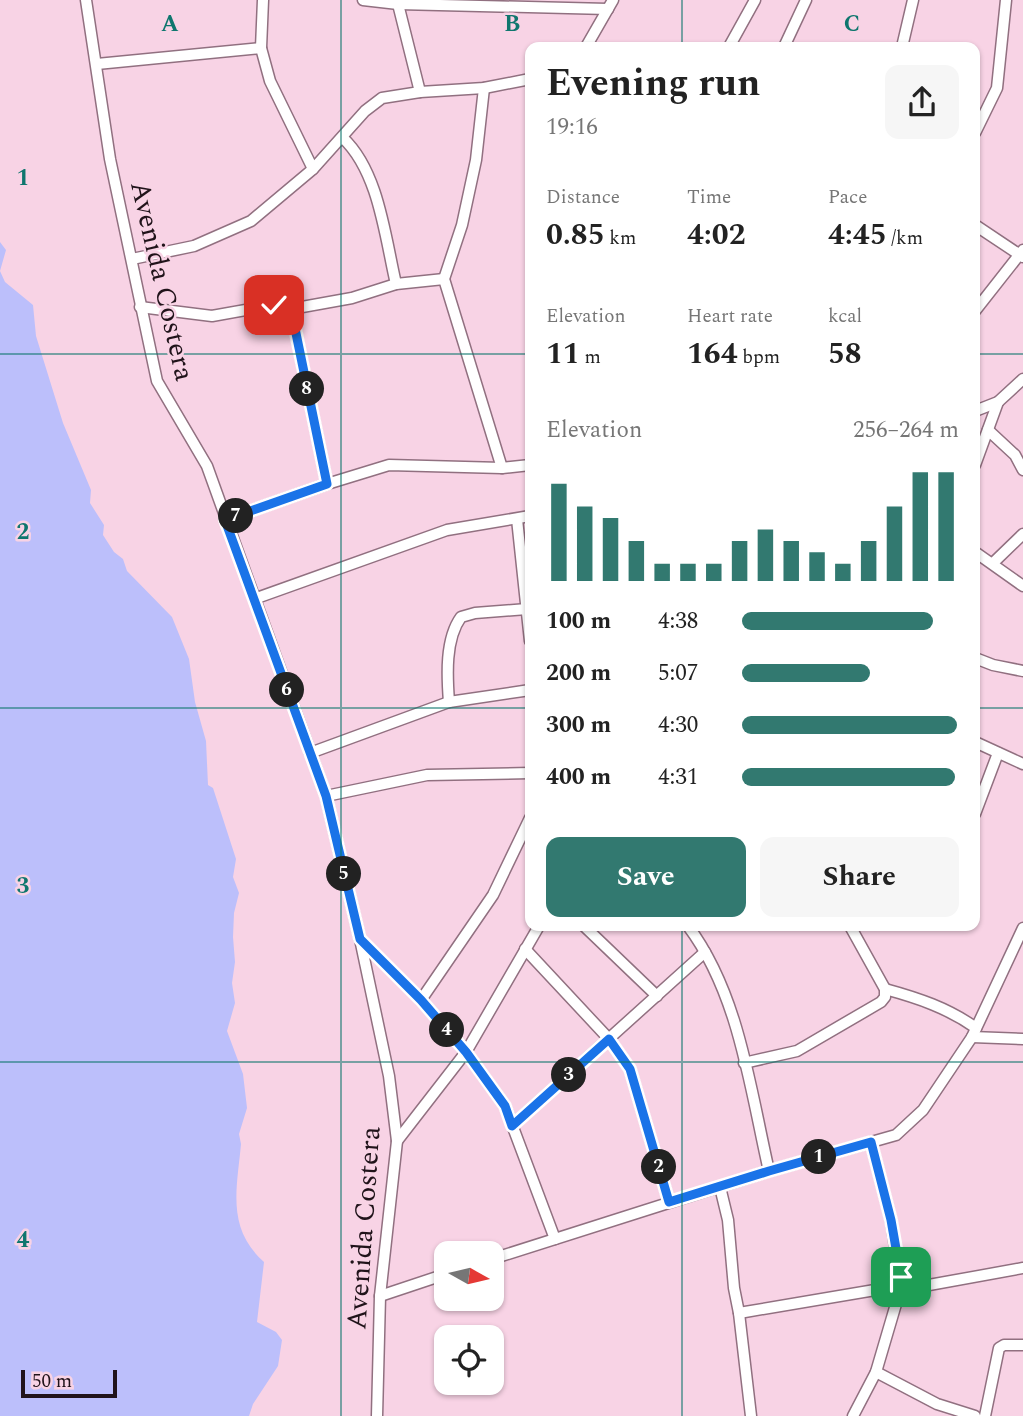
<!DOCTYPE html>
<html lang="en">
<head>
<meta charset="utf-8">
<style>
  body { margin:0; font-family:Spectral,serif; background:#f6f6f6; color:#222; height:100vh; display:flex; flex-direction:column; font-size:26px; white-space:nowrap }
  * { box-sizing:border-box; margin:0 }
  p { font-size:23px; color:#767676 }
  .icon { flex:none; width:38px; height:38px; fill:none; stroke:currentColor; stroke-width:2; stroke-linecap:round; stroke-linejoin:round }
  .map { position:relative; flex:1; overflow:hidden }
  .sheet { position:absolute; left:525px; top:42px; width:455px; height:889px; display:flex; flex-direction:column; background:#fff; border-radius:14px; box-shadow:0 2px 5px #0004 }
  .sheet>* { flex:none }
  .needle { width:46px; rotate:98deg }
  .controls { position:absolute; left:434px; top:1241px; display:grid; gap:14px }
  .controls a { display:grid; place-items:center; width:70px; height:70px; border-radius:14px; background:#fff; box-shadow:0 2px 5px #0004; font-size:35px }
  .scale { position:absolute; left:21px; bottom:18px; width:96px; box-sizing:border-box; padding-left:7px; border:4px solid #20131a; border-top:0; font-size:19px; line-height:24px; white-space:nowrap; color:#20131a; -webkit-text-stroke:5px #f8d3e5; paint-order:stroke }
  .pin { position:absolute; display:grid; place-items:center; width:60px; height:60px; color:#fff; margin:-30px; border-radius:14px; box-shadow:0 4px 10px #0006 }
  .km { position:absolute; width:35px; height:35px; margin:-18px; border-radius:50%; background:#222; color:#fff; font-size:19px; line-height:35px; text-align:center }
  .round { display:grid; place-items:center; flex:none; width:74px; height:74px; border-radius:14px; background:#f6f6f6 }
  .head { display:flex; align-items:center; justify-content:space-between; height:119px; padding:0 21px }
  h1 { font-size:38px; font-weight:700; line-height:52px }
  .figures { display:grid; grid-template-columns:repeat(3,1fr); gap:10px; height:119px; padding:7px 21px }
  .figures div { display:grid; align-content:center }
  .figures b { font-size:30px; font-weight:700 }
  .figures small { font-size:19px; font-weight:400 }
  .figures p { font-size:19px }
  .chart { height:196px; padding:14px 21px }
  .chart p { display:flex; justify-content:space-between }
  .chart svg { width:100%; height:126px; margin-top:7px; stroke:#327970; stroke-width:6 }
  .button { display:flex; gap:14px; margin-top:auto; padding:14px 21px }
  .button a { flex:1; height:80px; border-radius:14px; background:#327970; color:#fff; font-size:28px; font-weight:700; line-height:80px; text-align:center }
  .button a+a { background:#f6f6f6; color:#222 }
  ul { padding:0 21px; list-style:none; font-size:23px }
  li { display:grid; grid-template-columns:112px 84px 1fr; align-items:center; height:52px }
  li i { height:18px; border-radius:9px; background:#327970 }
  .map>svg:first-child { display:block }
</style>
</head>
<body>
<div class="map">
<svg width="1023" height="1416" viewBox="0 0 1023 1416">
  <rect width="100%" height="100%" fill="#f8d3e5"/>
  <path fill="#bcbffb" d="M0,242L6,250L0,271L5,282L33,305L36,336L63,423L91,490L90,503L104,525L103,535L114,552L123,559L127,571L172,617L189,659L195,702L206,741L208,785L213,788L236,859L233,877L239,893L234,913L233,937L235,962L232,983L235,1003L227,1031L243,1074L247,1108L239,1134L241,1144C237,1189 226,1228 264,1262L257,1322L276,1332L282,1340L278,1366L253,1404L249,1416H0Z"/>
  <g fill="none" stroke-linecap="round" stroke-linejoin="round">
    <g stroke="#917080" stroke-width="13">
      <g id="street">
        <path d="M86,0L110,159L157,381L207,466L326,796L360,939L389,1076L397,1141L380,1296L377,1416"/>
        <path d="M263,0L261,48L270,81L313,169"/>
        <path d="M363,0L398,4L608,9"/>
        <path d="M398,4L420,92"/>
        <path d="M586,47L613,0"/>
        <path d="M729,47L755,0"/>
        <path d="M784,47L806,0"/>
        <path d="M902,47L913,0"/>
        <path d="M97,64L261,48"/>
        <path d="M484,88L476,160L462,225L444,279L502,468"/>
        <path d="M975,133L997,88L1006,0"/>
        <path d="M343,138C379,172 385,237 396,284"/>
        <path d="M975,225L1023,257"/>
        <path d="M132,259L194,246L251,221L313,169L365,111L382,98L420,92L484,88L530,79"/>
        <path d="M140,307L212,316L274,305L291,309L352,298L396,284L444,279"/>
        <path d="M291,309L327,484"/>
        <path d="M975,311L1023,250"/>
        <path d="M975,411L998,402L1023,379"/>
        <path d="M988,430L1015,455L1023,470"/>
        <path d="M975,465L998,402"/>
        <path d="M517,519L530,641"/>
        <path d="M225,520L327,484L389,465L502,468L530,465"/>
        <path d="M975,552L1023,586"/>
        <path d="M993,563L1023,534"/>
        <path d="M254,599L447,530L530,516"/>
        <path d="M975,658L993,665L1023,671"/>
        <path d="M449,702C447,676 445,639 461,617L475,613L527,609"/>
        <path d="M975,742L1023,764"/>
        <path d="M310,753L449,702L530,690"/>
        <path d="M326,796L427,775L530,773"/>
        <path d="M975,814L998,753"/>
        <path d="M584,926L657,996"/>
        <path d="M688,926C739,994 750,1088 769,1171"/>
        <path d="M360,939L421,1000L466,1052L505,1106L555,1239"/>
        <path d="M525,949L609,1039L630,1069L669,1202"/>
        <path d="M885,989C918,998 948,1008 976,1028"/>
        <path d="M421,1000L493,895L530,818"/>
        <path d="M972,1037L1023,1039"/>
        <path d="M744,1063L797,1051L881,1002L885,997V989L850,926"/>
        <path d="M512,1126L705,952"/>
        <path d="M397,1141L466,1052L539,926"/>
        <path d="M720,1187L728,1220L734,1288L739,1313L751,1416"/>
        <path d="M492,1259L769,1171L896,1135L923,1110L972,1037L1023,928"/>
        <path d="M380,1296L446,1274"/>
        <path d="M739,1313L875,1290L929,1285L1023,1268"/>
        <path d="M876,1372L937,1404L975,1416"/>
        <path d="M853,1416L876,1372L901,1287L891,1220L871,1142"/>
        <path d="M985,1416L999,1348L1004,1345H1023"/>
      </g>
    </g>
    <use href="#street" stroke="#fff" stroke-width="10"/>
  </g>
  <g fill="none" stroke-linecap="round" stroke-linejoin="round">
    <g stroke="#fff" stroke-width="14">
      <path id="route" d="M274,305L291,309L327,484L225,520L326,796L360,939L421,1000L466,1052L505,1106L512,1126L609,1039L630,1069L669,1202L769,1171L871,1142L891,1220L901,1277"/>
    </g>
    <use href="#route" stroke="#1a73e8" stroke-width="9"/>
  </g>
  <path fill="none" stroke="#0f766e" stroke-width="2" stroke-opacity="0.55" d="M341,0V1416M682,0V47M0,354H530M975,354H1023M0,708H530M975,708H1023M682,926V1416M0,1062H1023"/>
  <g text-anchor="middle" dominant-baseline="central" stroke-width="5" stroke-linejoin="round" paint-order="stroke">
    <g font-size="28" fill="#20131a" stroke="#f8d3e5">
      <text transform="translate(162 281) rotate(77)">Avenida Costera</text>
      <text transform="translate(364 1228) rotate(-86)">Avenida Costera</text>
    </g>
  </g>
  <g font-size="23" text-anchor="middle" font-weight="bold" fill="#0f766e" stroke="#f8d3e5" stroke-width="5" stroke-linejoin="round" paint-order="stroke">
    <text x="170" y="31">A</text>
    <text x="512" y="31">B</text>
    <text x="852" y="31">C</text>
    <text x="23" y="185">1</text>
    <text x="23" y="539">2</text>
    <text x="23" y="893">3</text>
    <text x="23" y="1247">4</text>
  </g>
</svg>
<div class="controls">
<a><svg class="needle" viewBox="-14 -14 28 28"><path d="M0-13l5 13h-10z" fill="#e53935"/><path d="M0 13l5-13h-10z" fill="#767676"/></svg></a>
<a><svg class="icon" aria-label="locate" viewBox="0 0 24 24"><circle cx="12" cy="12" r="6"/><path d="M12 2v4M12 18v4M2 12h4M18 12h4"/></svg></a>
</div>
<div class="scale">50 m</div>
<div class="pin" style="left:901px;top:1277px;background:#1e9e55"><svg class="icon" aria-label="arrive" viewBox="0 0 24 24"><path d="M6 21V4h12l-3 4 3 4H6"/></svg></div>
<div class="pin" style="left:274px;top:305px;background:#d93025"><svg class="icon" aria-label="check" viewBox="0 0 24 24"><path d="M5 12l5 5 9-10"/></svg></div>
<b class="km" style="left:819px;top:1157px">1</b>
<b class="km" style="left:659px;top:1167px">2</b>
<b class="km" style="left:569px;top:1075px">3</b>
<b class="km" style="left:447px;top:1030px">4</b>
<b class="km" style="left:344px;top:874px">5</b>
<b class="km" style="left:287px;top:690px">6</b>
<b class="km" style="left:236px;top:516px">7</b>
<b class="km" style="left:307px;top:389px">8</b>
<section class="sheet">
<div class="head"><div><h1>Evening run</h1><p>19:16</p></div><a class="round"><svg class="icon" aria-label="share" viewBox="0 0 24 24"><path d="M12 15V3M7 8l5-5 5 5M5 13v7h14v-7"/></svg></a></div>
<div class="figures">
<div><p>Distance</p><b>0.85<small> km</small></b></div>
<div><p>Time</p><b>4:02</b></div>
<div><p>Pace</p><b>4:45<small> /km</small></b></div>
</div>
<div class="figures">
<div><p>Elevation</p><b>11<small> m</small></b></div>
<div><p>Heart rate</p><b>164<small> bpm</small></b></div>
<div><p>kcal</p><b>58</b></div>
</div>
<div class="chart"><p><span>Elevation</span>256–264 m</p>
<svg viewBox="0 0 160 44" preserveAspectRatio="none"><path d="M5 44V10M15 44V18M25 44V22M35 44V30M45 44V38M55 44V38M65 44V38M75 44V30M85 44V26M95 44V30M105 44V34M115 44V38M125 44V30M135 44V18M145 44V6M155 44V6"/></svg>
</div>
<ul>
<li><b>100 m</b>4:38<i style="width:88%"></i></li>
<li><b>200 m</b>5:07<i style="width:59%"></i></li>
<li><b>300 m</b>4:30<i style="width:99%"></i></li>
<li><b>400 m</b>4:31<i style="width:98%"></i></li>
</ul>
<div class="button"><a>Save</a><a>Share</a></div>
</section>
</div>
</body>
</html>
